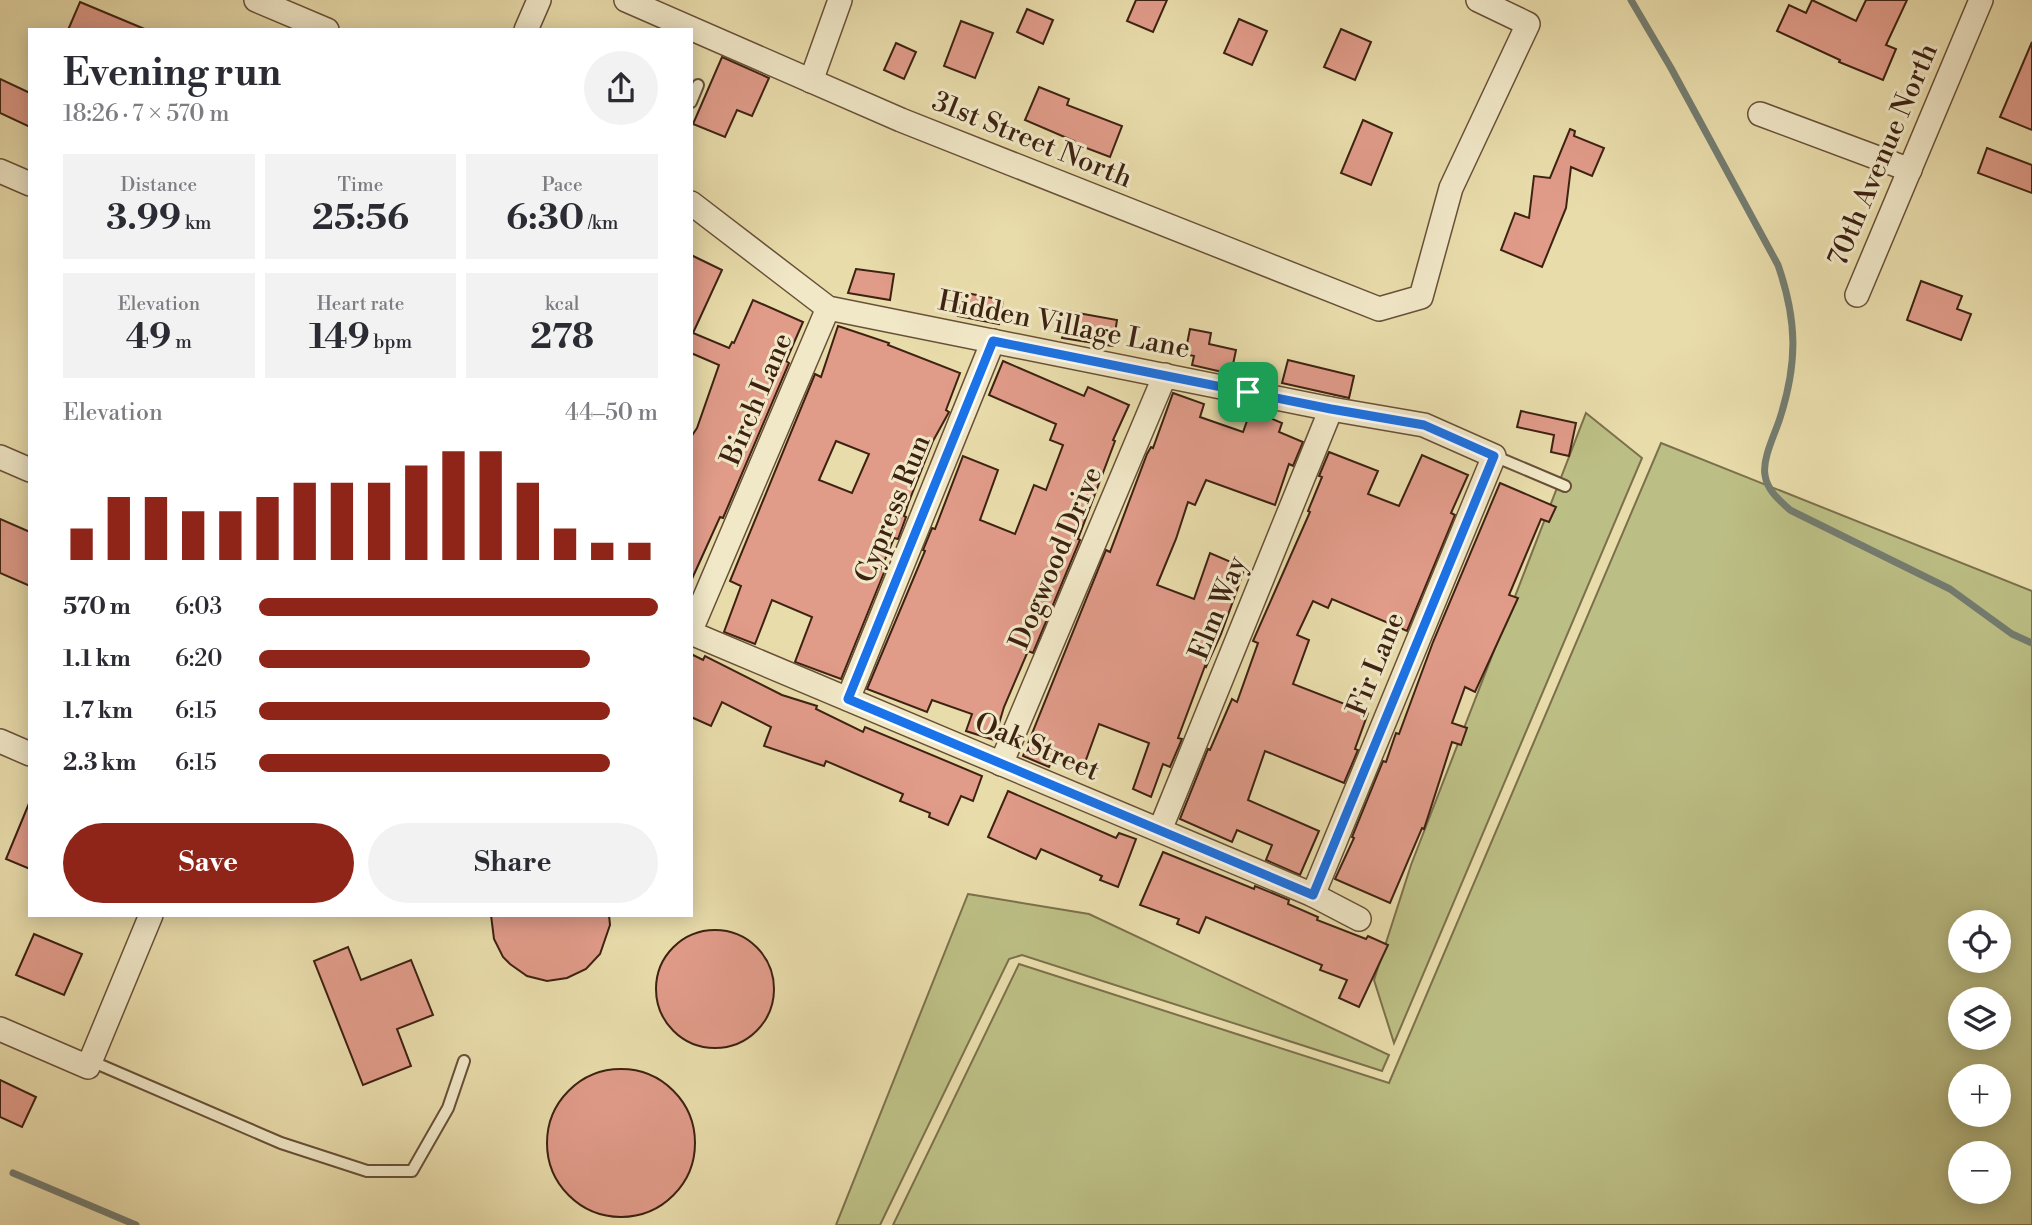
<!DOCTYPE html>
<html lang="en">
<head>
<meta charset="utf-8">
<style>
  body { margin:0; font-family:"Libre Bodoni",serif; background:#f2f2f3; color:#2b2b33; height:100vh; display:flex; flex-direction:column; font-size:26px; white-space:nowrap }
  * { box-sizing:border-box; margin:0 }
  p { font-size:23px; color:#7c7c81 }
  .icon { flex:none; width:38px; height:38px; fill:none; stroke:currentColor; stroke-width:2; stroke-linecap:round; stroke-linejoin:round }
  .map { position:relative; flex:1; overflow:hidden }
  .sheet { position:absolute; left:28px; top:28px; width:665px; height:889px; display:flex; flex-direction:column; background:#fff; border-radius:0px; box-shadow:0 4px 18px #0003 }
  .sheet>* { flex:none }
  .tools { position:absolute; left:1948px; top:910px; display:grid; gap:14px }
  .tools a { display:grid; place-items:center; width:63px; height:63px; border-radius:50%; background:#fff; box-shadow:0 4px 18px #0003; font-size:35px }
  .pin { position:absolute; display:grid; place-items:center; width:60px; height:60px; color:#fff; margin:-30px; border-radius:14px; box-shadow:0 4px 10px #0006 }
  .round { display:grid; place-items:center; flex:none; width:74px; height:74px; border-radius:37px; background:#f2f2f3 }
  .overview { display:flex; align-items:center; justify-content:space-between; height:119px; padding:0 35px }
  h1 { font-size:38px; font-weight:700; line-height:52px }
  .stats { display:grid; grid-template-columns:repeat(3,1fr); gap:10px; height:119px; padding:7px 35px }
  .stats div { display:grid; align-content:center; border-radius:0px; background:#f2f2f3; text-align:center }
  .stats b { font-size:35px; font-weight:700 }
  .stats small { font-size:19px; font-weight:400 }
  .stats p { font-size:19px }
  .chart { height:196px; padding:14px 35px }
  .chart p { display:flex; justify-content:space-between }
  .chart svg { width:100%; height:126px; margin-top:7px; stroke:#8f2418; stroke-width:6 }
  .primary-button { display:flex; gap:14px; margin-top:auto; padding:14px 35px }
  .primary-button a { flex:1; height:80px; border-radius:42px; background:#8f2418; color:#fff; font-size:28px; font-weight:700; line-height:80px; text-align:center }
  .primary-button a+a { background:#f2f2f3; color:#2b2b33 }
  ul { padding:0 35px; list-style:none; font-size:23px }
  li { display:grid; grid-template-columns:112px 84px 1fr; align-items:center; height:52px }
  li i { height:18px; border-radius:9px; background:#8f2418 }
  .map>svg:first-child { display:block }
</style>
</head>
<body>
<div class="map">
<svg width="2032" height="1225" viewBox="0 0 2032 1225">
  <rect width="100%" height="100%" fill="#e9dcab"/>
  <filter id="stains"><feTurbulence type="fractalNoise" baseFrequency=".00286" numOctaves="4"/><feColorMatrix values="0 0 0 0 .2 0 0 0 0 .09 0 0 0 0 .02 0 0 0 .5 -.17"/></filter>
  <radialGradient id="worn" r=".72"><stop offset=".6" stop-color="#630" stop-opacity="0"/><stop offset="1" stop-color="#630" stop-opacity=".3"/></radialGradient>
  <g fill="#bcbf85" stroke="#7c704c" stroke-width="2" fill-rule="evenodd">
    <path d="M1586,413L1642,458L1394,1043L1374,980L1411,865Z"/>
    <path d="M1661,443L2032,591V1225H893L1019,964L1389,1083ZM1960,922H1998V961H1960ZM1998,999V1038H1960V999ZM1960,1076H1998V1115H1960ZM1960,1153H1998V1192H1960Z"/>
    <path d="M968,894L1089,914L1389,1055L1382,1071L1022,955L1009,959L880,1225H836Z"/>
  </g>
  <g fill="none" stroke-linecap="round" stroke-linejoin="round">
    <g stroke="#747d70" stroke-width="7">
      <path d="M1631,0L1671,68L1778,265C1797,320 1798,362 1780,418C1775,434 1762,459 1765,475C1767,490 1779,500 1790,510L1950,589L2012,634L2032,643"/>
      <path d="M13,1173L136,1225"/>
    </g>
  </g>
  <g fill="#e09b89" stroke="#3d2212" stroke-width="2" fill-rule="evenodd">
    <path d="M1136,0H1167L1153,32L1127,21Z"/>
    <path d="M1812,0L1856,21L1866,0H1907L1886,45L1896,49L1883,80L1839,62L1840,60L1777,31L1789,5L1806,13Z"/>
    <path d="M80,2L147,30H68Z"/>
    <path d="M1027,9L1053,20L1043,44L1017,32Z"/>
    <path d="M1239,19L1267,31L1252,65L1224,53Z"/>
    <path d="M961,21L993,33L975,78L944,66Z"/>
    <path d="M1341,29L1371,42L1355,80L1324,67Z"/>
    <path d="M2032,42V130L2000,117Z"/>
    <path d="M896,43L916,52L904,79L884,70Z"/>
    <path d="M722,57L769,78L752,116L737,110L725,137L693,124Z"/>
    <path d="M0,79L30,93V127L0,113Z"/>
    <path d="M1039,87L1069,99L1067,105L1122,126L1110,157L1073,143L1074,141L1025,120Z"/>
    <path d="M1363,120L1392,133L1371,185L1341,173Z"/>
    <path d="M1570,129L1575,131L1574,136L1604,148L1592,176L1571,167L1566,208L1542,267L1501,250L1515,213L1529,218L1534,176L1550,178Z"/>
    <path d="M1987,148L2032,165V193L1978,173Z"/>
    <path d="M691,255L722,270L693,333L729,348L732,342L734,343L753,300L803,322L786,361L789,363L729,504L723,518L720,517L691,581V437L697,428L719,365L691,353Z"/>
    <path d="M856,269L894,274L890,300L848,293Z"/>
    <path d="M1921,281L1962,296L1957,309L1971,314L1961,340L1907,320Z"/>
    <path d="M961,292L1003,300L999,324L958,316Z"/>
    <path d="M1067,311L1117,320L1113,346L1062,338Z"/>
    <path d="M838,326L889,343L888,345L960,373L946,410L949,412L933,441L908,504L904,516L906,517L898,539L894,538L881,569L885,570L841,679L795,662L812,617L772,600L755,644L724,632L741,586L730,581L815,374L821,377ZM836,441L869,454L852,493L819,480Z"/>
    <path d="M1190,329L1211,333L1209,344L1236,350L1231,374L1192,365L1194,356L1185,354Z"/>
    <path d="M1288,360L1354,376L1349,398L1282,383Z"/>
    <path d="M1003,361L1084,396L1088,387L1129,405L1113,440L1115,441L1078,539L1080,540L1033,653L1028,651L1004,707L994,740L966,731L972,714L932,700L927,712L867,689L925,551L923,550L932,528L935,529L963,456L998,470L980,520L1015,534L1034,485L1046,490L1063,445L1050,440L1056,424L989,395Z"/>
    <path d="M1173,393L1204,404L1200,417L1243,432L1251,410L1282,423L1279,432L1303,442L1293,466L1289,464L1275,505L1206,480L1195,505L1188,502L1176,539L1157,585L1194,599L1210,553L1245,568L1221,634L1206,667L1205,666L1178,738L1182,739L1170,767L1163,764L1151,797L1133,789L1149,743L1099,724L1083,768L1054,756L1049,767L1023,756L1106,550L1110,552L1147,454L1151,447L1153,448Z"/>
    <path d="M1521,411L1576,423L1569,456L1551,452L1554,435L1517,427Z"/>
    <path d="M1329,452L1378,471L1368,494L1399,506L1422,455L1468,475L1451,513L1455,515L1407,631L1332,599L1328,608L1313,601L1297,635L1309,640L1293,684L1368,713L1355,749L1358,750L1344,783L1265,751L1248,800L1319,831L1300,875L1266,860L1272,845L1237,830L1232,842L1180,819L1208,749L1210,750L1232,699L1237,702L1258,643L1253,641L1310,512L1308,511L1322,477L1319,476Z"/>
    <path d="M1500,483L1556,507L1549,522L1541,519L1509,595L1518,598L1475,692L1465,687L1452,723L1467,728L1461,745L1452,742L1424,829L1422,828L1390,903L1335,879L1354,838L1352,837L1383,761L1386,762L1396,733L1399,734L1433,642Z"/>
    <path d="M0,519L30,532V586L0,573Z"/>
    <path d="M691,654L703,660L705,656L782,695L817,706L816,709L863,732L865,727L982,776L973,801L961,796L948,825L929,817L930,813L900,801L903,794L826,761L824,766L764,746L771,727L722,702L711,726L691,717Z"/>
    <path d="M1008,791L1116,838L1119,833L1136,839L1118,887L1100,880L1102,876L1041,849L1036,859L988,837Z"/>
    <path d="M30,801V869L6,859Z"/>
    <path d="M1163,852L1254,889L1255,886L1289,900L1288,904L1318,917L1317,920L1366,939L1368,936L1388,945L1359,1007L1339,998L1347,980L1320,970L1322,965L1206,917L1199,933L1177,924L1179,919L1140,905Z"/>
    <path d="M491,915H609L610,925L600,954L586,969L567,978L547,981L527,976L510,964L503,957L494,939Z"/>
    <circle cx="715" cy="989" r="59"/>
    <path d="M34,934L82,954L64,995L16,975Z"/>
    <path d="M348,947L361,980L411,960L433,1015L397,1029L411,1066L363,1085L314,961Z"/>
    <circle cx="621" cy="1143" r="74"/>
    <path d="M0,1080L36,1097L22,1127L0,1117Z"/>
  </g>
  <g fill="none" stroke-linecap="round" stroke-linejoin="round">
    <g stroke="#685038" stroke-width="14">
      <g id="service">
        <path d="M691,102L698,85"/>
        <path d="M1494,456L1565,486"/>
        <path d="M91,1061L281,1143L367,1171H412L448,1108L464,1061"/>
      </g>
    </g>
    <g stroke="#685038" stroke-width="26">
      <g id="minor">
        <path d="M256,0L327,30"/>
        <path d="M626,0L901,120L1379,309L1421,297L1451,188L1528,24L1478,0"/>
        <path d="M526,30L539,0"/>
        <path d="M811,81L840,0"/>
        <path d="M1760,114L1910,170"/>
        <path d="M0,171L30,184"/>
        <path d="M691,203L828,308L1331,409L1424,425L1494,456L1313,895"/>
        <path d="M1857,295L1981,0"/>
        <path d="M0,457L30,470"/>
        <path d="M691,630L828,308"/>
        <path d="M691,633L1313,895L1359,919"/>
        <path d="M848,699L993,341"/>
        <path d="M0,741L30,754"/>
        <path d="M1001,764L1165,375"/>
        <path d="M1160,830L1331,409"/>
        <path d="M0,1029L88,1067L151,915"/>
      </g>
    </g>
    <use href="#service" stroke="#f1e8c8" stroke-width="10"/>
    <use href="#minor" stroke="#f1e8c8" stroke-width="23"/>
  </g>
  <g fill="none" stroke-linecap="round" stroke-linejoin="round">
    <g stroke="#fff" stroke-width="14">
      <path id="route" d="M993,341L1331,409L1424,425L1494,456L1313,895L848,699Z"/>
    </g>
    <use href="#route" stroke="#1a73e8" stroke-width="9"/>
  </g>
  <g text-anchor="middle" dominant-baseline="central" stroke-width="6" stroke-linejoin="round" paint-order="stroke">
    <g font-size="28" fill="#3d2212" stroke="#f1e8c8">
      <text transform="translate(1032 140) rotate(22)">31st Street North</text>
      <text transform="translate(1883 155) rotate(-67)">70th Avenue North</text>
      <text transform="translate(1064 325) rotate(11)">Hidden Village Lane</text>
      <text transform="translate(757 399) rotate(-67)">Birch Lane</text>
      <text transform="translate(893 509) rotate(-68)">Cypress Run</text>
      <text transform="translate(1056 558) rotate(-67)">Dogwood Drive</text>
      <text transform="translate(1218 608) rotate(-68)">Elm Way</text>
      <text transform="translate(1376 664) rotate(-68)">Fir Lane</text>
      <text transform="translate(1037 747) rotate(23)">Oak Street</text>
    </g>
  </g>
  <rect width="100%" height="100%" filter="url(#stains)"/>
  <rect width="100%" height="100%" fill="url(#worn)"/>
</svg>
<div class="tools">
<a><svg class="icon" aria-label="locate" viewBox="0 0 24 24"><circle cx="12" cy="12" r="6"/><path d="M12 2v4M12 18v4M2 12h4M18 12h4"/></svg></a>
<a><svg class="icon" aria-label="layers" viewBox="0 0 24 24"><path d="M12 4l9 5-9 5-9-5zM3 14l9 5 9-5"/></svg></a>
<a>+</a>
<a>−</a>
</div>
<div class="pin" style="left:1248px;top:392px;background:#1e9e55"><svg class="icon" aria-label="arrive" viewBox="0 0 24 24"><path d="M6 21V4h12l-3 4 3 4H6"/></svg></div>
<section class="sheet">
<div class="overview"><div><h1>Evening run</h1><p>18:26 · 7 × 570 m</p></div><a class="round"><svg class="icon" aria-label="share" viewBox="0 0 24 24"><path d="M12 15V3M7 8l5-5 5 5M5 13v7h14v-7"/></svg></a></div>
<div class="stats">
<div><p>Distance</p><b>3.99<small> km</small></b></div>
<div><p>Time</p><b>25:56</b></div>
<div><p>Pace</p><b>6:30<small> /km</small></b></div>
</div>
<div class="stats">
<div><p>Elevation</p><b>49<small> m</small></b></div>
<div><p>Heart rate</p><b>149<small> bpm</small></b></div>
<div><p>kcal</p><b>278</b></div>
</div>
<div class="chart"><p><span>Elevation</span>44–50 m</p>
<svg viewBox="0 0 160 44" preserveAspectRatio="none"><path d="M5 44V33M15 44V22M25 44V22M35 44V27M45 44V27M55 44V22M65 44V17M75 44V17M85 44V17M95 44V11M105 44V6M115 44V6M125 44V17M135 44V33M145 44V38M155 44V38"/></svg>
</div>
<ul>
<li><b>570 m</b>6:03<i style="width:100%"></i></li>
<li><b>1.1 km</b>6:20<i style="width:83%"></i></li>
<li><b>1.7 km</b>6:15<i style="width:88%"></i></li>
<li><b>2.3 km</b>6:15<i style="width:88%"></i></li>
</ul>
<div class="primary-button"><a>Save</a><a>Share</a></div>
</section>
</div>
</body>
</html>
